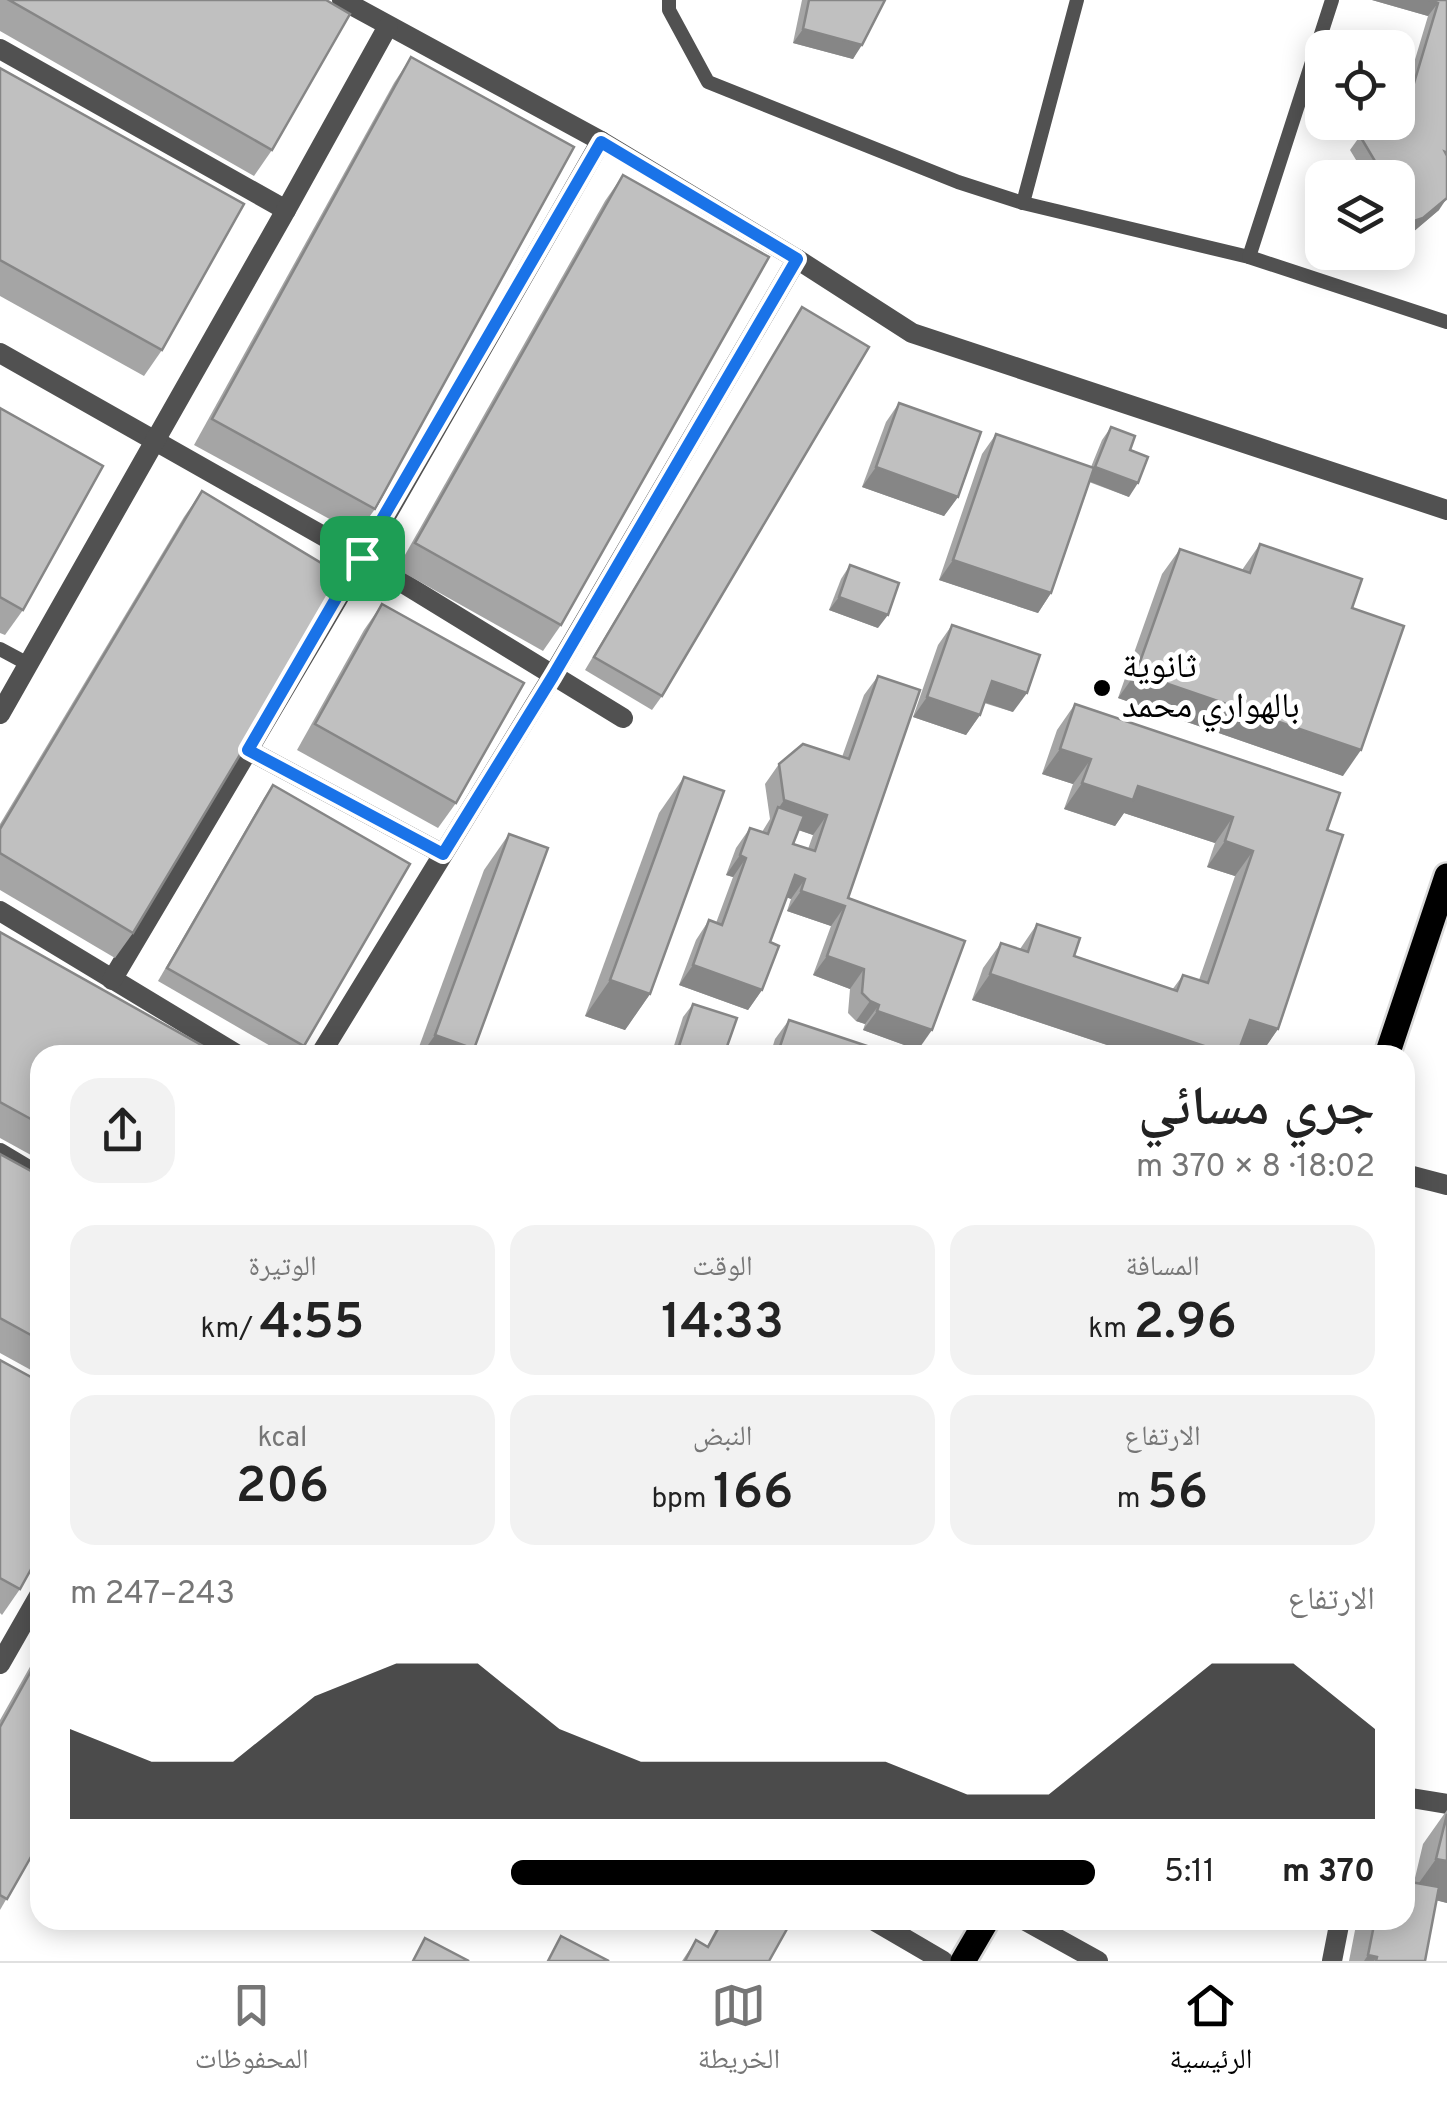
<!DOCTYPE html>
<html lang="ar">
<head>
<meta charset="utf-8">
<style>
  body { margin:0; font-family:Overpass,"Noto Naskh Arabic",sans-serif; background:#f2f2f2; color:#222; direction:rtl; height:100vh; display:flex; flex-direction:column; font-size:38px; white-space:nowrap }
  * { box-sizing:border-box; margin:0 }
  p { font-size:32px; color:#767676 }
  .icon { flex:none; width:55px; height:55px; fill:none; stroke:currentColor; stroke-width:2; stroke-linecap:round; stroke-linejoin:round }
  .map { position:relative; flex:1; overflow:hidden; direction:ltr }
  .drawer { position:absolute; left:30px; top:1045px; width:1385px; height:885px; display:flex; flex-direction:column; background:#fff; border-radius:30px; box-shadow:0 5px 25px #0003; direction:rtl }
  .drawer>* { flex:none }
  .fabs { position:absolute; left:1305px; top:30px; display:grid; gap:20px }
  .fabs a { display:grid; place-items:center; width:110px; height:110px; border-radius:20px; background:#fff; box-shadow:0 5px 25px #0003; font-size:50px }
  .pin { position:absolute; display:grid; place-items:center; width:85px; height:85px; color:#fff; margin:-42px; border-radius:20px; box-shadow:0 5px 15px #0006 }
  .round { display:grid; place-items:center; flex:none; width:105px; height:105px; border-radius:30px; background:#f2f2f2 }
  .headline { display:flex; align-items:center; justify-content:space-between; height:170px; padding:0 40px }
  h1 { font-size:55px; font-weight:600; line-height:75px }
  .metrics { display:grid; grid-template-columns:repeat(3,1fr); gap:15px; height:170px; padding:10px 40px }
  .metrics div { display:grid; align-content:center; border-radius:25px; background:#f2f2f2; text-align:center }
  .metrics b { font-size:50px; font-weight:600 }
  .metrics small { font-size:28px; font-weight:400 }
  .metrics p { font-size:28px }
  .chart { height:280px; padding:20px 40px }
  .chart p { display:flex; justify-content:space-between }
  .chart svg { width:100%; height:180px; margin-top:10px; fill:#000; opacity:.7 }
  ul { padding:0 40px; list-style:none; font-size:32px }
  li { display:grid; grid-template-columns:160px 120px 1fr; align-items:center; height:75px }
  li i { height:25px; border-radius:12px; background:#000 }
  .menu { display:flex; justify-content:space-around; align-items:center; height:140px; border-top:2px solid #e0e0e0; background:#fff; font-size:28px; color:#767676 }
  .menu a { display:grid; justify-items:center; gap:5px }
  .menu .selected { color:#000 }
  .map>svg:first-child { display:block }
</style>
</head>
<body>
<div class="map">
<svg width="1447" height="1961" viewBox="0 0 1447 1961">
  <rect width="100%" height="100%" fill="#fff"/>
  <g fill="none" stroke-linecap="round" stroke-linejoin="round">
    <g stroke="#dbdbdb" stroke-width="30">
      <g id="primary">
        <path d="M1387,1055L1447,876"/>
        <path d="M963,1961L987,1920"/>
      </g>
    </g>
    <g stroke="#515151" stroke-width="14">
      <path d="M669,0V10L708,82L958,182L1023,203"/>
      <path d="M1077,0L1023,203L1249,257L1447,322"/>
      <path d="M1249,257L1332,0"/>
      <path d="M0,649L28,664"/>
    </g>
    <g stroke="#515151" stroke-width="20">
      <path d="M342,0L601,141L797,259L912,333L1447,510"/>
      <path d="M0,49L286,210"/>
      <path d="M0,353L362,558L623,718"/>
      <path d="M0,714L286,210L388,26"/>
      <path d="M248,750L443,854"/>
      <path d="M0,911L238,1055"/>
      <path d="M112,980L362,558L601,141"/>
      <path d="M320,1055L553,675L797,259"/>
      <path d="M0,1153L40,1177"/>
      <path d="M1405,1174L1447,1185"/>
      <path d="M0,1664L40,1594"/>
      <path d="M1405,1797L1447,1804"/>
      <path d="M873,1920L943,1961"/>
      <path d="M1024,1920L1098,1961"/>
      <path d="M1332,1961L1340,1920"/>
    </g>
    <use href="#primary" stroke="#000" stroke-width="25"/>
  </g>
  <g fill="#a5a5a5" fill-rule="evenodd">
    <path d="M0,0H326L272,150L254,176L0,31Z"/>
    <path d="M802,0H885L853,59L793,43Z"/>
    <path d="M1372,0H1447L1439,210L1413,232L1402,235L1398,228V178H1367L1350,150L1360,136L1393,133L1428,16Z"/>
    <path d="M411,57L375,509L357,534L194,445L394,83Z"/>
    <path d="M0,68L162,350L144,376L0,296Z"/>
    <path d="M623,175L561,625L543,651L397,569L605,201Z"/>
    <path d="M802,307L662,696L652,710L585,670Z"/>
    <path d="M899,403L958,497L944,516L862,487L886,422Z"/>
    <path d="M0,408L23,610L5,635L0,633Z"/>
    <path d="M1111,427L1130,450L1129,497L1089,482L1051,593L1038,613L939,580L982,454L996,434L1091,467L1102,440Z"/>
    <path d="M202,491L133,933L115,958L0,890V824L184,517Z"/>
    <path d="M1260,544L1352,608L1343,776L1118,698L1162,574L1180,549L1242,570Z"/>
    <path d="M850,565L878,628L829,610L841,579Z"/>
    <path d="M382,604L456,803L438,828L297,750L364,630Z"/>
    <path d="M952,625L1013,712L984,703L980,715L966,735L913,717L938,645Z"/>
    <path d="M878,676L848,898L918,1050L863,1030L865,1024L856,1021L848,1013L850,989L813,975L831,926L787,911L791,899L787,897L770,942L762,990L748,1010L679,985L696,940L709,920L716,923L733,877L726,875L736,848L750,828L762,832L770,819L765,784L779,764L842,757L864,695ZM798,830L813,835L808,849L793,844Z"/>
    <path d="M1075,704L1327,830L1278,1029L1260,1055L1240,1048L1237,1055H1137L972,1000L983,968L1001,943L1020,949L1037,924L1074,956L1172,990L1183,975L1199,980L1235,876L1207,867L1215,843L1124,813L1115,826L1064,809L1073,784L1042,774L1057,730Z"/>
    <path d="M684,777L650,994L625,1030L585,1016L659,813Z"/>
    <path d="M273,785L304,1046L298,1055H286L158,981L264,798Z"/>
    <path d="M509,834L469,1055H416L484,870Z"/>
    <path d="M0,932L40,1055V1160L0,1138Z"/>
    <path d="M693,1004L724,1055H671L683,1017Z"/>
    <path d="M789,1020L894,1055H770L775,1039Z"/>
    <path d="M0,1154L40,1176V1375L0,1353Z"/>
    <path d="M0,1360L20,1589L2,1615L0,1613Z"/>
    <path d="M40,1649V1841L0,1910V1720Z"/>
    <path d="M1447,1810V1903L1436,1900L1425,1961H1426H1349L1357,1920H1405L1423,1844Z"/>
    <path d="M700,1920H792L769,1961H682L696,1940L707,1946L716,1929Z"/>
  </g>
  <g fill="#868686">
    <path d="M1372,0H1428L1438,3L1428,16Z"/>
    <path d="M803,29L862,45L853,59L793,43Z"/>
    <path d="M1447,198L1439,210L1413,232L1402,235L1411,222Z"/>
    <path d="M876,467L958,497L944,516L862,487Z"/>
    <path d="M1095,467L1138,483L1129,497L1086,480Z"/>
    <path d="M953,560L1051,593L1038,613L939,580Z"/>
    <path d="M839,597L888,615L878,628L829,610Z"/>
    <path d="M1136,673L1361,750L1343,776L1118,698Z"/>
    <path d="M992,681L1027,693L1013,712L978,700Z"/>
    <path d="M927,697L980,715L966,735L913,717Z"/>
    <path d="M1060,749L1091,759L1073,784L1042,774Z"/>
    <path d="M1082,783L1138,786L1233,817L1215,843L1124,813L1115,826L1064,809Z"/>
    <path d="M784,800L827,815L813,835L773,821L778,809Z"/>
    <path d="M1225,841L1253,851L1235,876L1207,867Z"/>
    <path d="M740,855L746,858L733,877L726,875Z"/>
    <path d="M795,875L805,879L791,899L781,895Z"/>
    <path d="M801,891L845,906L831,926L787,911Z"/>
    <path d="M827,956L864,969L850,989L813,975Z"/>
    <path d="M693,965L762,990L748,1010L679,985Z"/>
    <path d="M990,974L1231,1055H1137L972,1000Z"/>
    <path d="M610,980L650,994L625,1030L585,1016Z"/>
    <path d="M870,1001L879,1005L865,1024L856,1021Z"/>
    <path d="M877,1011L932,1030L918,1050L863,1030Z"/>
    <path d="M1250,1020L1278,1029L1260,1055L1232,1045Z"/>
    <path d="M435,1035L474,1049L469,1055H421Z"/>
    <path d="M1436,1859L1447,1861V1903L1411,1894Z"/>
    <path d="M1368,1955L1377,1957L1374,1961H1364Z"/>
  </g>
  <g fill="#c0c0c0" stroke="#868686" stroke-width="2.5">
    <path d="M9,0H326L350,14L272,150Z"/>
    <path d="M809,0H885L862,45L803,29Z"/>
    <path d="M1428,0H1447V153L1445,152L1447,156V198L1423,218L1411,222L1398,199V178H1385L1360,136L1399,133L1438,3Z"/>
    <path d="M411,57L574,147L375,509L212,419Z"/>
    <path d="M0,68L244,204L162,350L0,260Z"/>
    <path d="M623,175L769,257L561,625L415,543Z"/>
    <path d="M802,307L869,347L662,696L594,657Z"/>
    <path d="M899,403L981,432L958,497L876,467Z"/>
    <path d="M0,408L103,466L23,610L0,597Z"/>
    <path d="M1111,427L1135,436L1130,450L1148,457L1138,483L1095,467Z"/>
    <path d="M996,434L1094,468L1051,593L953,560Z"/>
    <path d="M202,491L346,578L133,933L0,853V829Z"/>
    <path d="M1260,544L1362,579L1352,608L1404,626L1361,750L1136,673L1180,549L1250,573Z"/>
    <path d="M850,565L899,583L888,615L839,597Z"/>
    <path d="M382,604L524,683L456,803L315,724Z"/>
    <path d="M952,625L1040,655L1027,693L992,681L980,715L927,697Z"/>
    <path d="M878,676L920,690L848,898L965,941L932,1030L877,1011L879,1005L870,1001L862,993L864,969L827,956L845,906L801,891L805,879L795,875L770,942L779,946L762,990L693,965L709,920L722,925L746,858L740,855L750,828L768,834L778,807L804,816L793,844L815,851L827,815L784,800L779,764L803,744L849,759Z"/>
    <path d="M1075,704L1340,793L1327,830L1343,835L1278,1029L1250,1020L1237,1055H1231L990,974L1001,943L1028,952L1037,924L1080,938L1074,956L1177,991L1183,975L1208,983L1253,851L1225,841L1233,817L1138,786L1133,800L1082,783L1091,759L1060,749Z"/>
    <path d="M684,777L724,791L650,994L610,980Z"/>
    <path d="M273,785L410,864L304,1046L167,968Z"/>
    <path d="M509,834L548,848L474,1049L435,1035Z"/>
    <path d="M0,932L219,1055H40V1124L0,1102Z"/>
    <path d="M693,1004L737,1018L724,1055H676Z"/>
    <path d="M789,1020L894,1055H777Z"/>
    <path d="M0,1154L40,1176V1340L0,1318Z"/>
    <path d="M0,1360L40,1382V1553L20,1589L0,1578Z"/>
    <path d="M40,1655V1841L7,1899L0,1895V1727Z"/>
    <path d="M1447,1814V1861L1436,1859Z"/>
    <path d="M1405,1881L1439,1887L1425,1961H1426H1376L1377,1957L1368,1955L1375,1920H1405Z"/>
    <path d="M723,1920H792L769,1961H685L696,1940L708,1947Z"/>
    <path d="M561,1936L609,1961H548Z"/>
    <path d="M425,1938L469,1961H413Z"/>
  </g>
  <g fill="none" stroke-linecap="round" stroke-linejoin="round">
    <g stroke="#fff" stroke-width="20">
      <path id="route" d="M601,142L797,259L553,676L443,854L248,750Z"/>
    </g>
    <use href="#route" stroke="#1a73e8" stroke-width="12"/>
  </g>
  <circle fill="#000" stroke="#fff" stroke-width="4" cx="1102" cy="688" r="10"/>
  <g text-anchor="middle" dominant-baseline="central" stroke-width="10" stroke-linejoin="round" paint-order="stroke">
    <g font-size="35" fill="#000" stroke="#fff" text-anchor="start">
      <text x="1122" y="668">ثانوية<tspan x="1122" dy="40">بالهواري محمد</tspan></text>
    </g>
  </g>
</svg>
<div class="fabs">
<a><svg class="icon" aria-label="locate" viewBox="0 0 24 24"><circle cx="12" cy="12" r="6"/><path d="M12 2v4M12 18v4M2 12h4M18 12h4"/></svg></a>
<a><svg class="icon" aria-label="layers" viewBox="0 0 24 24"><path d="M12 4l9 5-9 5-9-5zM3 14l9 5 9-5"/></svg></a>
</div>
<div class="pin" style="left:362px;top:558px;background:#1e9e55"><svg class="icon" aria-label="arrive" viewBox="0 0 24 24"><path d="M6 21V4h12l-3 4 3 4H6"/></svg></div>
<section class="drawer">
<div class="headline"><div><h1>جري مسائي</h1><p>18:02 · 8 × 370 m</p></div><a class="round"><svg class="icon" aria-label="share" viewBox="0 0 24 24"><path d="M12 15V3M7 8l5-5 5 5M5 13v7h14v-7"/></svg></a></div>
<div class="metrics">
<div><p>المسافة</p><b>2.96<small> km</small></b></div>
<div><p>الوقت</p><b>14:33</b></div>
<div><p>الوتيرة</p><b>4:55<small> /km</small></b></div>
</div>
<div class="metrics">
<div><p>الارتفاع</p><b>56<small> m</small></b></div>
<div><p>النبض</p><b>166<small> bpm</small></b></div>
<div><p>kcal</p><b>206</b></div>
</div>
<div class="chart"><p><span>الارتفاع</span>243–247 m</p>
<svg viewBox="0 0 160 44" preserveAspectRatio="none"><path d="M0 44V22L10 30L20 30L30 14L40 6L50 6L60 22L70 30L80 30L90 30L100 30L110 38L120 38L130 22L140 6L150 6L160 22V44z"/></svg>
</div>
<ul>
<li><b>370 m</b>5:11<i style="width:57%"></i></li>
</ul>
</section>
</div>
<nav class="menu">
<a class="selected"><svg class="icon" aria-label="home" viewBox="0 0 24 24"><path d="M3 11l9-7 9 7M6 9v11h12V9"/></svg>الرئيسية</a>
<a><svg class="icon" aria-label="map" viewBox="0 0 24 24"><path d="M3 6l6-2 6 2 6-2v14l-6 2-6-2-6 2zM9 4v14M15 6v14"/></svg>الخريطة</a>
<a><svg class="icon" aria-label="saved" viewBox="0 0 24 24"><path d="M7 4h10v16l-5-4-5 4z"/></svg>المحفوظات</a>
</nav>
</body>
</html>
